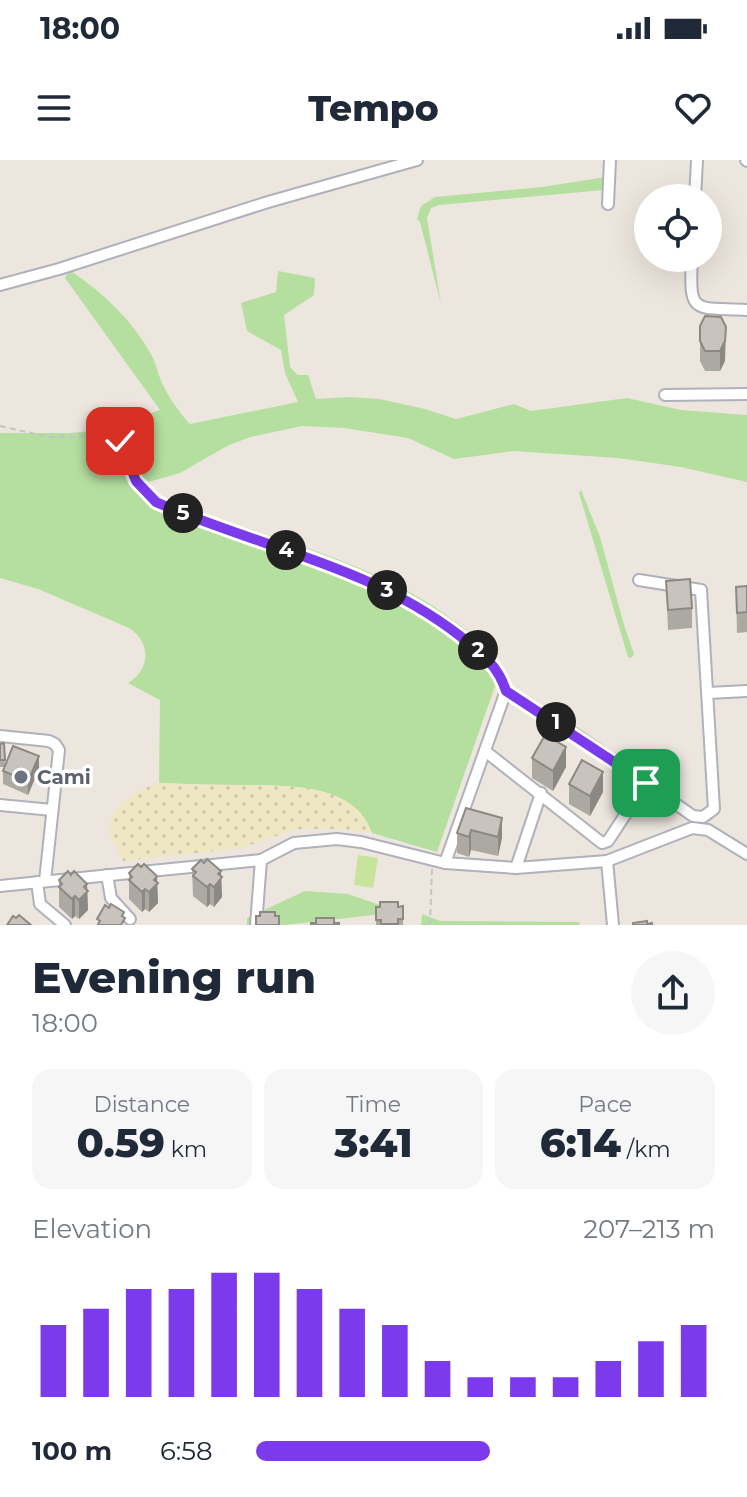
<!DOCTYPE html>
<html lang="en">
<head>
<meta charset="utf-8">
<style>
  body { margin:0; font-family:Montserrat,sans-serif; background:#f6f6f7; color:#1f2937; height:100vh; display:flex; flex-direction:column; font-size:30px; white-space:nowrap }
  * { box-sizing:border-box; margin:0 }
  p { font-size:26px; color:#747a83 }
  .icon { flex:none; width:44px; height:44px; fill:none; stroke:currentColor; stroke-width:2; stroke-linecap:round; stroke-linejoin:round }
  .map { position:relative; height:765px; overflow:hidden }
  .panel { display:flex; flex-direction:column; background:#fff; flex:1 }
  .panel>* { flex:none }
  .buttons { position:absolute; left:634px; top:24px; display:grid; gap:16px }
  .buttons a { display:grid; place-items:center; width:88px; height:88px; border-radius:50%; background:#fff; box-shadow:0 8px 32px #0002; font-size:40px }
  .pin { position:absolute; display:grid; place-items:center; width:68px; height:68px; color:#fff; margin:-34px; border-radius:16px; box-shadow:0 4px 12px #0006 }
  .km { position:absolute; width:40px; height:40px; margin:-20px; border-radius:50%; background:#222; color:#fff; font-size:22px; line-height:40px; text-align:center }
  .round { display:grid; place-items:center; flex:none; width:84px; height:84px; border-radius:42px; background:#f6f6f7 }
  .headline { display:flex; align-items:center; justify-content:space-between; height:136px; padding:0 32px }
  h1 { font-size:44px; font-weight:800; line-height:60px }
  .figures { display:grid; grid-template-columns:repeat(3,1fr); gap:12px; height:136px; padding:8px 32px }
  .figures div { display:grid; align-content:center; border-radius:20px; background:#f6f6f7; text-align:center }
  .figures b { font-size:40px; font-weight:800 }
  .figures small { font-size:22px; font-weight:400 }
  .figures p { font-size:22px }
  .chart { height:224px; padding:16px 32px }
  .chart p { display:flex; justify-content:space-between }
  .chart svg { width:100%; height:144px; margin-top:8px; stroke:#7c3aed; stroke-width:6 }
  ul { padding:0 32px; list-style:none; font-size:26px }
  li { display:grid; grid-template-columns:128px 96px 1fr; align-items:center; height:60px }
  li i { height:20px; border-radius:10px; background:#7c3aed }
  .status { display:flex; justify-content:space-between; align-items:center; height:56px; padding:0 40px; background:#fff; direction:ltr }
  .status svg { height:22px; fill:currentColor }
  header { display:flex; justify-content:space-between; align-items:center; height:104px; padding:0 32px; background:#fff; font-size:36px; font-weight:800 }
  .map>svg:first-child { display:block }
</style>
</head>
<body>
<div class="status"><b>18:00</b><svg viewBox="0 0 49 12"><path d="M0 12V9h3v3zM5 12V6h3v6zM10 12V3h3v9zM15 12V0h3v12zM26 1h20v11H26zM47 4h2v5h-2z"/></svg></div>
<header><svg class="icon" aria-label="menu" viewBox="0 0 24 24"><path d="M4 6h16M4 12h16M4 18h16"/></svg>Tempo<svg class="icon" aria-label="heart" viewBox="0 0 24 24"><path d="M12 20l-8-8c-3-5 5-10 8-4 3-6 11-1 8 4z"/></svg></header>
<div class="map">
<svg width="747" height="765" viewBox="0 0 747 765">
  <defs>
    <pattern id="sand-dots" width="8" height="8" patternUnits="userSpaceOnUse" patternTransform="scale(2)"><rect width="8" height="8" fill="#efe7c4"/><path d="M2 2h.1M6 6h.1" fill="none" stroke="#cdc6a9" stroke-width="1.8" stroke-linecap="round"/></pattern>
  </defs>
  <rect width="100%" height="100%" fill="#ece6de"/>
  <g fill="#b5df9f">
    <path d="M612,16L614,29L439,45L431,48L427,58L441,144L420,62L417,59L421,46L435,37L542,27Z"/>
    <path d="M69,110C103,132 131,159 151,194C156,203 158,214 162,223C169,238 179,252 190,264L298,242L285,213L281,190L247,171L241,143L276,132L278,111L315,118L314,135L284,155L290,207L298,215H308L316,239L349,237L379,239L425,249L456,259L514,244L531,251L627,238L681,250L747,255V322L681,307L618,298L513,291L454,299L408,278L344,268L302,266L250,277L227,286L180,313L141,324C166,353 201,353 235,364C329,395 436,426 502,506L437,692L372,673C354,621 283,626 240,625C213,625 186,624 159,623L160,540L128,523C151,509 151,482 129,468L38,429L0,418V273H70L101,270L160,250L65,118Z"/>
    <path d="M581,330L600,377L624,465L634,494L631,498L628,497L579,333Z"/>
    <path d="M305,731L348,734L400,752L284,765H247V758Z"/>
    <path d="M422,754L440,761L579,762L580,765H421Z"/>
  </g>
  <path fill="url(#sand-dots)" d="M159,623C186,624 213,625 240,625C284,626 354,621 372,673L344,669H306L293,670L242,688L123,701C119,693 114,685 111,677C103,647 136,630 159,623Z"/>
  <path fill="#c6e59b" d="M358,695L378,698L373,728L354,725Z"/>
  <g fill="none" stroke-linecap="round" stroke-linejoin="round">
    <g stroke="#afb1bb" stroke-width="14">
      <g id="minor">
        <path d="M746,0L747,1"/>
        <path d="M695,38L697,0"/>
        <path d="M608,44L610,0"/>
        <path d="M692,98C689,156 693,147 747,150"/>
        <path d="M0,125L59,109L268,42L417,0"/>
        <path d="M665,235L747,234"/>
        <path d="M708,533L747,531"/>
        <path d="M0,576L49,581L55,584L59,590L45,721"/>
        <path d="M485,591L602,683L608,681L646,623"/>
        <path d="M0,645L52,650"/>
        <path d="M607,701L613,765"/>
        <path d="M445,703L506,531L581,578L693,656L703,657L714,649L701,430L639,420"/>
        <path d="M516,708L541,633"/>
        <path d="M107,715L111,738L130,759"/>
        <path d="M37,722L40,744L65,765"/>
        <path d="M0,726L261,700L294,683L337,679L361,682L445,703L516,708L607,701L692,668L708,670L747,694"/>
        <path d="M256,765L261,700"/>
      </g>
    </g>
    <g stroke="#c4c4c4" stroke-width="2" stroke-dasharray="6 4" stroke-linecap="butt">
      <path d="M0,266L49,277L114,276C134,292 128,322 156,342C259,388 367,404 458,474C476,488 493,501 503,523"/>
      <path d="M430,765L432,709"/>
    </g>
    <use href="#minor" stroke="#fff" stroke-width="10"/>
  </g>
  <g fill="#aca9a3">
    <path d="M705,156L725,201L720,211H705L700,201V181Z"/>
    <path d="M666,421L692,448V468L668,470Z"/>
    <path d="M747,426V472L737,473L736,427Z"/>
    <path d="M4,583L5,607H0V584Z"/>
    <path d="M532,598L566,607L553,631L532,618Z"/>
    <path d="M39,609L28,635L3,624V611Z"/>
    <path d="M569,624L603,632L590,656L569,644Z"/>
    <path d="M502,658V678L498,696L471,690L469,697L457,693V673Z"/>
    <path d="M192,709L221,717L222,737L214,747L210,744L207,747L193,736Z"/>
    <path d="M129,713L157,723L158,743L149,752L145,749L142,752L129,739Z"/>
    <path d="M59,720L87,730L88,750L79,759L75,756L72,759L59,747Z"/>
    <path d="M403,746V765H376V747Z"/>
  </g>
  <g fill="#8c8984">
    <path d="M726,167L725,201L720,211V191Z"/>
    <path d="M566,587V607L553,631V611Z"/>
    <path d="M39,596V609L28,635V621Z"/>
    <path d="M603,612V632L590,656V636Z"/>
    <path d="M502,658V678L498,696V677Z"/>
    <path d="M471,670V690L469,697V677Z"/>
    <path d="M221,711L222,737L214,747V727L218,714Z"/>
    <path d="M157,716L158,743L149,752V732L154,720Z"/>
    <path d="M87,724L88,750L79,759V740L84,727Z"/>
    <path d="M210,724V744L207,747V727Z"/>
    <path d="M145,729V749L142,752V732Z"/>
    <path d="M75,736V756L72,759V739Z"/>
  </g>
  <g fill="#c8c4bd" stroke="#8c8984" stroke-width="2">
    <path d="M705,156L721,157L726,167L725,181L720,191H705L700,181V166Z"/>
    <path d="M690,419L692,448L668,450L666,421Z"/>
    <path d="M747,426V452L737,453L736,427Z"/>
    <path d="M545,575L566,587L553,611L532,598Z"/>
    <path d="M4,583L5,600H0V584Z"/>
    <path d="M13,586L39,596L28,621L3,611Z"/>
    <path d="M582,600L603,612L590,636L569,624Z"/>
    <path d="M466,648L502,658L498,677L471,670L469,677L457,673Z"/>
    <path d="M207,699L221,711L218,714L222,717L214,727L210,724L207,727L193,716L196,712L192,709L201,700L204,703Z"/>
    <path d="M138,704L141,707L144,704L157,716L154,720L158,723L149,732L145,729L142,732L129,720L132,717L129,713Z"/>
    <path d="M68,711L71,715L74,711L87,724L84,727L88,731L79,740L75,736L72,739L59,727L62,724L59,720Z"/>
    <path d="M380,742H398V747L403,746V759H398V764H381V760H376V747H380Z"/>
    <path d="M111,744L124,752L122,756L125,758L121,765H99L98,764L100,761L97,759L105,745L109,748Z"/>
    <path d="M260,752H275V756H279V765H256V756H260Z"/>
    <path d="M19,755L31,765H7L13,756L16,758Z"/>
    <path d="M316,758H334V763H339V765H311V763H316Z"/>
    <path d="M647,761V764L652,763V765H633V763Z"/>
  </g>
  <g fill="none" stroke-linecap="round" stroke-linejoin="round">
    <g stroke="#fff" stroke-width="16">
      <path id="route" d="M120,281L136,321L156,342C260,388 367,404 460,476C480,492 498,505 506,531L646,623"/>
    </g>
    <use href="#route" stroke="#7c3aed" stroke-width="10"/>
  </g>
  <circle fill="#6b7280" stroke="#fff" stroke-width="3" cx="21" cy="617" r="8"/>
  <g text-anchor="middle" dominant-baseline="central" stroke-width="7" stroke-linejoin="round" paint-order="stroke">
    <g font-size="20" font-weight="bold" fill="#5b616d" stroke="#fff" text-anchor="start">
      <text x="37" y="617">Cami</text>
    </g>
  </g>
</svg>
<div class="buttons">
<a><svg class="icon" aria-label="locate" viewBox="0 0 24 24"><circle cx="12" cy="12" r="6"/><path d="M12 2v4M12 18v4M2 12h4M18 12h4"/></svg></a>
</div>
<div class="pin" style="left:646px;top:623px;background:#1e9e55"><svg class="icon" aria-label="arrive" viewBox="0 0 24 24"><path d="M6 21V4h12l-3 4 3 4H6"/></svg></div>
<div class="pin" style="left:120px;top:281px;background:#d93025"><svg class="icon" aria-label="check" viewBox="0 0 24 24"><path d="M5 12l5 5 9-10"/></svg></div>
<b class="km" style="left:556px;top:562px">1</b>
<b class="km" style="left:478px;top:490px">2</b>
<b class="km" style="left:387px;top:430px">3</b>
<b class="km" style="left:286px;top:390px">4</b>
<b class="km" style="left:183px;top:353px">5</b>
</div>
<section class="panel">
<div class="headline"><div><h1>Evening run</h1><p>18:00</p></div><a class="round"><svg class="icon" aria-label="share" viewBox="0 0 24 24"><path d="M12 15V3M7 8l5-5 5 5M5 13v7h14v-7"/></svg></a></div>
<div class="figures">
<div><p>Distance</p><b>0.59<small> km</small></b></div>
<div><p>Time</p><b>3:41</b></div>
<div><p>Pace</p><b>6:14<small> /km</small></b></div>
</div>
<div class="chart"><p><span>Elevation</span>207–213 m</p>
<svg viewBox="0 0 160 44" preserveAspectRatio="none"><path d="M5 44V22M15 44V17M25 44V11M35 44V11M45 44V6M55 44V6M65 44V11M75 44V17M85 44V22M95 44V33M105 44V38M115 44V38M125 44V38M135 44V33M145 44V27M155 44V22"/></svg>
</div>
<ul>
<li><b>100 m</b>6:58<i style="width:51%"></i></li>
</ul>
</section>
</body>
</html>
